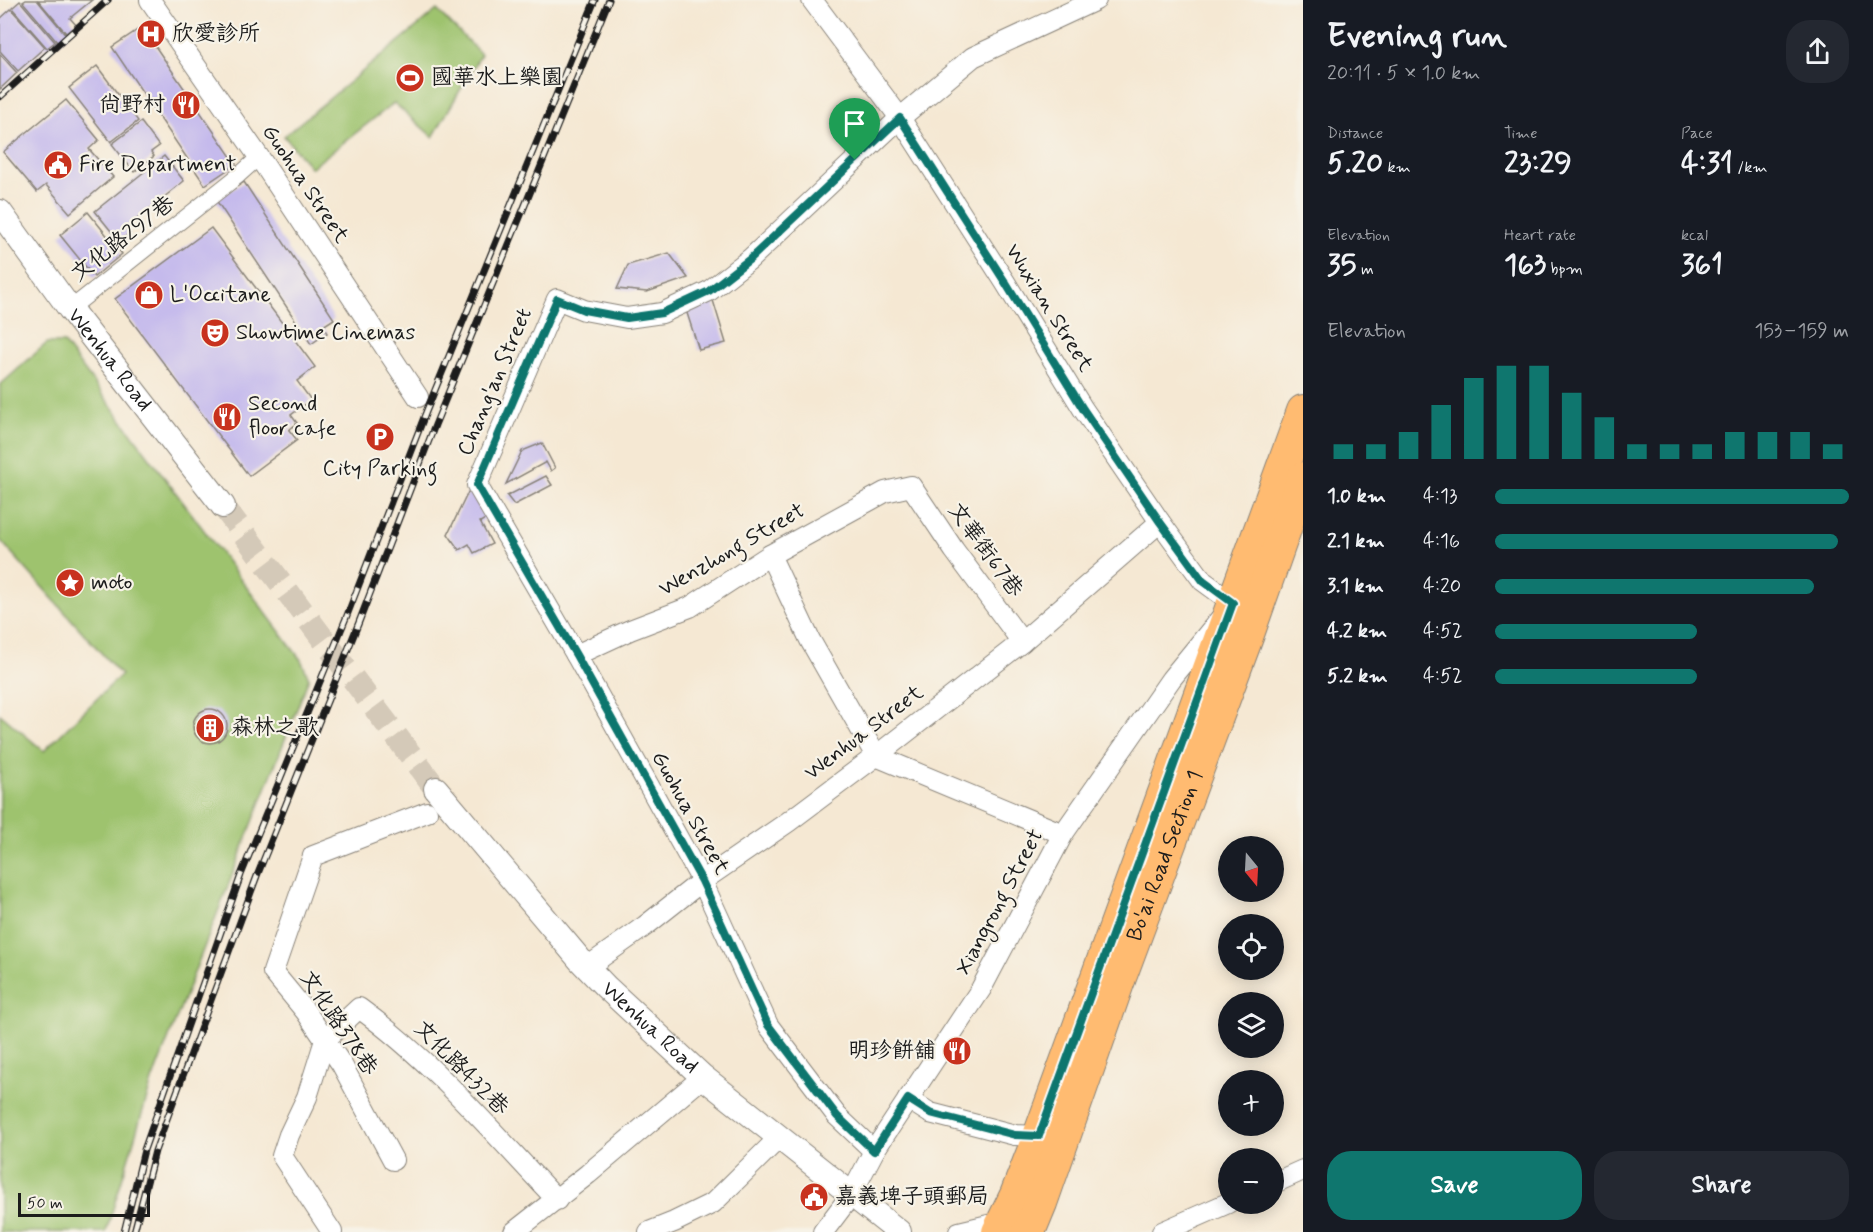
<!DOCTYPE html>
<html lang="en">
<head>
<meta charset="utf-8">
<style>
  body { margin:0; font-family:Mynerve,"LXGW WenKai TC",sans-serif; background:#242831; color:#f1f3f6; height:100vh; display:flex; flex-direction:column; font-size:22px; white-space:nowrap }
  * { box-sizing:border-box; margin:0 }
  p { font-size:20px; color:#9ea1a6 }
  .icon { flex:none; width:33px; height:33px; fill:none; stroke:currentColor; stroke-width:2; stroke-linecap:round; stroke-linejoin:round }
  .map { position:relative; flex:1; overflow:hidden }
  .details { display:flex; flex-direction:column; background:#171b24; width:570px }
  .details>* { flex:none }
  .needle { width:39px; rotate:162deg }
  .tools { position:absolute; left:1218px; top:836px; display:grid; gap:12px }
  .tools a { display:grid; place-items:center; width:66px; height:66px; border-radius:50%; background:#171b24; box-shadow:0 3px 15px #0003; font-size:30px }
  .scale { position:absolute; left:18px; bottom:15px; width:132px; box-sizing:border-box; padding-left:6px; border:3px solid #1c1c1c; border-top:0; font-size:16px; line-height:21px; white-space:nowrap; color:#1c1c1c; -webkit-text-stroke:4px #f7f3e8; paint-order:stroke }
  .pin { position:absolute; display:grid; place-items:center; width:51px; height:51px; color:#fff; margin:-62px -26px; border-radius:50% 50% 50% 0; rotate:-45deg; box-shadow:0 0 6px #0007 }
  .pin .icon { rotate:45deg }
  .round { display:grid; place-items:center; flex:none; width:63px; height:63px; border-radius:24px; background:#242831 }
  .head { display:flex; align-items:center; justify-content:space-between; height:102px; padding:0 24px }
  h1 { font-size:33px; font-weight:800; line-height:45px }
  .figures { display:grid; grid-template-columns:repeat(3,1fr); gap:9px; height:102px; padding:6px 24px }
  .figures div { display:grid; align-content:center }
  .figures b { font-size:30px; font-weight:800 }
  .figures small { font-size:16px; font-weight:400 }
  .figures p { font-size:16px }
  .chart { height:168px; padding:12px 24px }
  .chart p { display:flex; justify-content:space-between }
  .chart svg { width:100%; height:108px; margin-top:6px; stroke:#0f766e; stroke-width:6 }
  .primary-button { display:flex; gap:12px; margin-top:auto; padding:12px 24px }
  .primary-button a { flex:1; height:69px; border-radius:24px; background:#0f766e; color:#fff; font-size:24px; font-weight:800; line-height:69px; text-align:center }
  .primary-button a+a { background:#242831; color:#f1f3f6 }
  ul { padding:0 24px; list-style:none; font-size:20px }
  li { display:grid; grid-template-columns:96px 72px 1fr; align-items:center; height:45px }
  li i { height:15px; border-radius:8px; background:#0f766e }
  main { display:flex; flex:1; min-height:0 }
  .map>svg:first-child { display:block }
</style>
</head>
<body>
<main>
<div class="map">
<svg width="1303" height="1232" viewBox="0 0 1303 1232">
  <rect width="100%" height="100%" fill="#f7f3e8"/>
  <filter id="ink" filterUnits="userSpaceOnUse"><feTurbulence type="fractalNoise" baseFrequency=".0167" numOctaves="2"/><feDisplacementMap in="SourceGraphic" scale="12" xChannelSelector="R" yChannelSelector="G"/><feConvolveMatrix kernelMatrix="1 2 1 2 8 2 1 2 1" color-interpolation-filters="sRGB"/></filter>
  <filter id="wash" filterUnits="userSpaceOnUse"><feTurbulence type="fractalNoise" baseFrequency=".008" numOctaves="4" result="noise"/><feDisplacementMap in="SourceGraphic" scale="24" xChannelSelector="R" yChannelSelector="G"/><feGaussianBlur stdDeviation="1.35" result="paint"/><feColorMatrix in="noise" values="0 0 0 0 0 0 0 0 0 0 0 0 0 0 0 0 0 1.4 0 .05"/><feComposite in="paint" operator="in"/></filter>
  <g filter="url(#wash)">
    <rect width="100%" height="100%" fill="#f5e8d3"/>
    <g fill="#9ec36e" stroke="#5d7045" stroke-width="1.5">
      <path d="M437,10L481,54L433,137L394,103L311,168L284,136Z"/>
      <path d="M47,343H64L301,660L309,678L152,1081L106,1232H0V714L44,751L121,675L0,540V385Z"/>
    </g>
    <g id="blocks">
      <g fill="#c5baec">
        <path d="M26,0H37L67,36L58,43L23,2Z"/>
        <path d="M38,0H92L70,18L76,25L66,33Z"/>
        <path d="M20,1L55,42L47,48L12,8Z"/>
        <path d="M11,9L45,47L18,71L0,51V19Z"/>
        <path d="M142,27L236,164L205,185L112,47Z"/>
        <path d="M0,54L17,73L0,89Z"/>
        <path d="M97,66L138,121L111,142L69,88Z"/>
        <path d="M66,100L99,140L89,149L113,177L70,213L46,185L37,192L3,152Z"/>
        <path d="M141,122L159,146L151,152L154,156L134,172L112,144Z"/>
        <path d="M164,156L184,181L126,228L130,233L119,241L95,211Z"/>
        <path d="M244,182L334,319L323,326L327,333L311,344L216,200Z"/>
        <path d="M88,212L122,254L94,277L60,235Z"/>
        <path d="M211,228L315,367L297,381L311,400L291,415L297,423L289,430L297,440L249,476L115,299Z"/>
        <path d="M669,253L688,278L647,292L617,289L628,265Z"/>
        <path d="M712,297L726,343L699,350L686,310Z"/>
        <path d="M542,443L555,468L551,471L546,462L506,484L522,451Z"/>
        <path d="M546,476L552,485L514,505L507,496Z"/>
        <path d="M471,486L489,517L480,522L492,544L474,553L469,544L459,550L448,534Z"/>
        <circle cx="210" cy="726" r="17"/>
      </g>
    </g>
  </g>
  <g filter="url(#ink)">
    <use href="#blocks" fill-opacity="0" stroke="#888278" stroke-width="1.5"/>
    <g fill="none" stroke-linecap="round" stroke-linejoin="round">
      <path stroke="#d4c9b8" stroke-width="24" stroke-dasharray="24 12" stroke-linecap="butt" d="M223,506L436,789"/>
      <g stroke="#888278" stroke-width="17">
        <path id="pedestrian" d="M70,309L239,175L259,157"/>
      </g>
      <g stroke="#888278" stroke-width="22">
        <g id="minor">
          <path d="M150,0L259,157L418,397"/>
          <path d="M812,0L900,118L1005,282L1083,409L1160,522L1203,581L1233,603L1236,612"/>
          <path d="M770,555L810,640L876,756L1063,834"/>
          <path d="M576,655L630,630L690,607L770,555L885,492L911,486L954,550L1022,642"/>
          <path d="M586,968L645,926L702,881L788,822L876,756L1022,642L1160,522"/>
          <path d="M908,1099L930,1113L1015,1135L1039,1136"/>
          <path d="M874,1151L837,1116L768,1025L702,881L576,655L477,485L557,299L584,310L627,318L662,313L709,291L750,259L900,118L973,57L1096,0"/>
          <path d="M393,1160L342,1065L306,1012L273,972L313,856L427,812"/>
          <path d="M1274,1183L1303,1170"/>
          <path d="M332,1232L282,1156L289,1135L307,1097L325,1040L359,1008C434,1062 494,1134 557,1200"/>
          <path d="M514,1232L588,1174L703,1077"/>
          <path d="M649,1232L674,1222L713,1203L780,1137"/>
          <path d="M823,1232L851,1195L874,1151L981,989L1063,834L1171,679L1220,619"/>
          <path d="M959,1232L1001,1222"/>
          <path d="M1162,1232L1228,1203"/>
        </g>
      </g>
      <g stroke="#888278" stroke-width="26">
        <g id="tertiary">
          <path id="s1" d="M0,212L70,309L223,506"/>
          <path id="s2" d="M436,789L581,961L606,987L703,1077L899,1232"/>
        </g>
      </g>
      <g stroke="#888278" stroke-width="34">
        <g id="primary">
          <path d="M998,1232L1016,1195L1039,1136L1303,411"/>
          <path id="s3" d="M1029,1232L1041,1203L1118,983L1247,637L1303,478"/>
        </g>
      </g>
      <use href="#pedestrian" stroke="#fff" stroke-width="15"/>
      <use href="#minor" stroke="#fff" stroke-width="20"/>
      <use href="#tertiary" stroke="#fff" stroke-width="24"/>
      <use href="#primary" stroke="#ffbb71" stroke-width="32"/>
      <g stroke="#1c1c1c" stroke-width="7">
        <g id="rail">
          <path d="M0,97L108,0"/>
          <path d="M124,1232L144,1150L241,875L346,618L426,412L595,0"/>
          <path d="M134,1232L155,1151L257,876L359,622L435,425L609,0"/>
        </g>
      </g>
      <use href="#rail" stroke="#f7f3e8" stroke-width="4.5" stroke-dasharray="14" stroke-linecap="butt"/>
    </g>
  </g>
  <g fill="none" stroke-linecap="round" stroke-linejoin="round" filter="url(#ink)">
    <g stroke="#fff" stroke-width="12">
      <path id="route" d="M900,118L1005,282L1083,409L1160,522L1203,581L1233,603L1039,1136L1015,1135L930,1113L908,1099L874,1151L837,1116L768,1025L702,881L576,655L477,485L557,299L584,310L627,318L662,313L709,291L750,259Z"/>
    </g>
    <use href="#route" stroke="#0f766e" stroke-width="8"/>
  </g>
  <defs>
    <g id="hospital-disc" transform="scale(1.5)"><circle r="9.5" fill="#c8321e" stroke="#f7f3e8"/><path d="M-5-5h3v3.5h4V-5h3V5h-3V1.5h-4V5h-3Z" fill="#fff"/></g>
    <g id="stadium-disc" transform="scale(1.5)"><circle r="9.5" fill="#c8321e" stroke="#f7f3e8"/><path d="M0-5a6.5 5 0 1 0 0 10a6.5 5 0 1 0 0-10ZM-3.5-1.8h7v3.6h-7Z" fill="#fff"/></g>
    <g id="restaurant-disc" transform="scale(1.5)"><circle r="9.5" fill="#c8321e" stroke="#f7f3e8"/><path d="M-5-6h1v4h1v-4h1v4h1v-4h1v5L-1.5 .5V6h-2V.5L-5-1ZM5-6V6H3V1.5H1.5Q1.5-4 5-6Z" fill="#fff"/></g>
    <g id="civic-disc" transform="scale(1.5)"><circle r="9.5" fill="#c8321e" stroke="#f7f3e8"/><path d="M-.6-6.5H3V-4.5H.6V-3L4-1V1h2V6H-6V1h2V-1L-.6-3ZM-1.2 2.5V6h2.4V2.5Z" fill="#fff"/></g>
    <g id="shop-disc" transform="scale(1.5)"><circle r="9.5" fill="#c8321e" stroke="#f7f3e8"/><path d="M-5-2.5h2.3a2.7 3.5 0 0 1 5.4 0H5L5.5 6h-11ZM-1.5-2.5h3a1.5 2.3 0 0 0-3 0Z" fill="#fff"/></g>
    <g id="theatre-disc" transform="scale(1.5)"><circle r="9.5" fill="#c8321e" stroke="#f7f3e8"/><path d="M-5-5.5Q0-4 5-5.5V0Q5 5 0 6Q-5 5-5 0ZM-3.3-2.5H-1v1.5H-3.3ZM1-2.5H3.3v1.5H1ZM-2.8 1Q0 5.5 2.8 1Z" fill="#fff"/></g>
    <g id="parking-disc" transform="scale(1.5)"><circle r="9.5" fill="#c8321e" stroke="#f7f3e8"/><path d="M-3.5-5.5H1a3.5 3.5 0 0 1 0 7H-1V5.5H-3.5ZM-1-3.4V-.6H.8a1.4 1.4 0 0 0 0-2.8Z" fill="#fff"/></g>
    <g id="sight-disc" transform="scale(1.5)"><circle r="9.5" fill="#c8321e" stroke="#f7f3e8"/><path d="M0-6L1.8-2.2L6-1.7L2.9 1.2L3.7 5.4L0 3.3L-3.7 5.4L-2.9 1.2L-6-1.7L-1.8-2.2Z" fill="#fff"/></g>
    <g id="building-disc" transform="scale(1.5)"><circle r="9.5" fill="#c8321e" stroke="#f7f3e8"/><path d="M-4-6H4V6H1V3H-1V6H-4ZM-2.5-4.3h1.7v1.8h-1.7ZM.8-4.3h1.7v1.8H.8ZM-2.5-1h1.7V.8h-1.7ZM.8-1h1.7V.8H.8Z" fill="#fff"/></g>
  </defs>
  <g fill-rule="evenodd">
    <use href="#hospital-disc" x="151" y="34"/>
    <use href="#stadium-disc" x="410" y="78"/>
    <use href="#restaurant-disc" x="186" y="105"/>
    <use href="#civic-disc" x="58" y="165"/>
    <use href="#shop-disc" x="149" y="295"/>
    <use href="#theatre-disc" x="215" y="333"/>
    <use href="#restaurant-disc" x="227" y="417"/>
    <use href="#parking-disc" x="380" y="437"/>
    <use href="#sight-disc" x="70" y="583"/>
    <use href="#building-disc" x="210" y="728"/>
    <use href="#restaurant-disc" x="957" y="1051"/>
    <use href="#civic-disc" x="814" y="1197"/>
  </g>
  <g text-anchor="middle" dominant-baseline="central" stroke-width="4.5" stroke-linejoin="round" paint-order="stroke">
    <g font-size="22" fill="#1c1c1c" stroke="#f7f3e8" text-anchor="start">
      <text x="172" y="34">欣愛診所</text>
      <text x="431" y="78">國華水上樂園</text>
      <text x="165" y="105" text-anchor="end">尚野村</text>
      <text x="79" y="165">Fire Department</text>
      <text x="170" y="295">L'Occitane</text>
      <text x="236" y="333">Showtime Cinemas</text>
      <text x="248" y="404">Second<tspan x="248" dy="25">floor cafe</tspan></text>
      <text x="380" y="469" text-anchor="middle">City Parking</text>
      <text x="91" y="583">moto</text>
      <text x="231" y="728">森林之歌</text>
      <text x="936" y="1051" text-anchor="end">明珍餅舖</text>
      <text x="835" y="1197">嘉義埤子頭郵局</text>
    </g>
    <g font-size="22" fill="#1c1c1c" stroke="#f7f3e8">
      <text transform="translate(305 184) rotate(56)">Guohua Street</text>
      <text transform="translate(123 239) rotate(-38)">文化路297巷</text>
      <text transform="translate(1049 308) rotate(58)">Wuxian Street</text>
      <text stroke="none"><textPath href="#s1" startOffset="184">Wenhua Road</textPath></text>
      <text transform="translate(495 382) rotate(-67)">Chang'an Street</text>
      <text transform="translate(732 550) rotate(-30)">Wenzhong Street</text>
      <text transform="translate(985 550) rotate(54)">文華街67巷</text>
      <text transform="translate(864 733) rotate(-37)">Wenhua Street</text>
      <text transform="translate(690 813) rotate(61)">Guohua Street</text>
      <text stroke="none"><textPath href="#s3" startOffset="400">Bo'ai Road Section 1</textPath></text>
      <text transform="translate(1000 902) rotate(-62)">Xiangrong Street</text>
      <text transform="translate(338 1023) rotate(56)">文化路378巷</text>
      <text stroke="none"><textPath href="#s2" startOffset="321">Wenhua Road</textPath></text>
      <text transform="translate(461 1068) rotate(45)">文化路432巷</text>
    </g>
  </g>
</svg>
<div class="tools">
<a><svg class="needle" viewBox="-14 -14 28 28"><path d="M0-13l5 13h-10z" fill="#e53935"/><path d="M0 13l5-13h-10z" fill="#9ea1a6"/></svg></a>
<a><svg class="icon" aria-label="locate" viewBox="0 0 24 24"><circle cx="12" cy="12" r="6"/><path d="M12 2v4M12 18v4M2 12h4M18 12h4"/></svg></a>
<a><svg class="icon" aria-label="layers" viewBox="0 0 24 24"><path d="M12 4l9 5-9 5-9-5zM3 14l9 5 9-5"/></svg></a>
<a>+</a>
<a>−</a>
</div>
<div class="scale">50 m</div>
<div class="pin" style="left:855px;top:160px;background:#1e9e55"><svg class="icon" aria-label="arrive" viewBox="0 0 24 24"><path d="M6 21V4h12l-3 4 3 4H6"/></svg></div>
</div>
<section class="details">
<div class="head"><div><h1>Evening run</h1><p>20:11 · 5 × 1.0 km</p></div><a class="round"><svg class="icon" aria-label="share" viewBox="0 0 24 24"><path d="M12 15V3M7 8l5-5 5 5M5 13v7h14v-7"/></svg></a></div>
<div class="figures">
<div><p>Distance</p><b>5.20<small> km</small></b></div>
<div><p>Time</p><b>23:29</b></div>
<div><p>Pace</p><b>4:31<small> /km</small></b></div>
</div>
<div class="figures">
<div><p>Elevation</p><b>35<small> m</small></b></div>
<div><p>Heart rate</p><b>163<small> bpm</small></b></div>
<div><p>kcal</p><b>361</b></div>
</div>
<div class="chart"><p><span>Elevation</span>153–159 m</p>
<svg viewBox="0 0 160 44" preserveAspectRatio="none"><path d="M5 44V38M15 44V38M25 44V33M35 44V22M45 44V11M55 44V6M65 44V6M75 44V17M85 44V27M95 44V38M105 44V38M115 44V38M125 44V33M135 44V33M145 44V33M155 44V38"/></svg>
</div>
<ul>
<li><b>1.0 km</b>4:13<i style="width:100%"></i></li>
<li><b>2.1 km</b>4:16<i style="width:97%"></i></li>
<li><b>3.1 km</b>4:20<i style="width:90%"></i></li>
<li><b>4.2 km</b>4:52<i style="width:57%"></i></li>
<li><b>5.2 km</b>4:52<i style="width:57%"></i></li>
</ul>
<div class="primary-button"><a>Save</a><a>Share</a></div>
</section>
</main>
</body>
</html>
